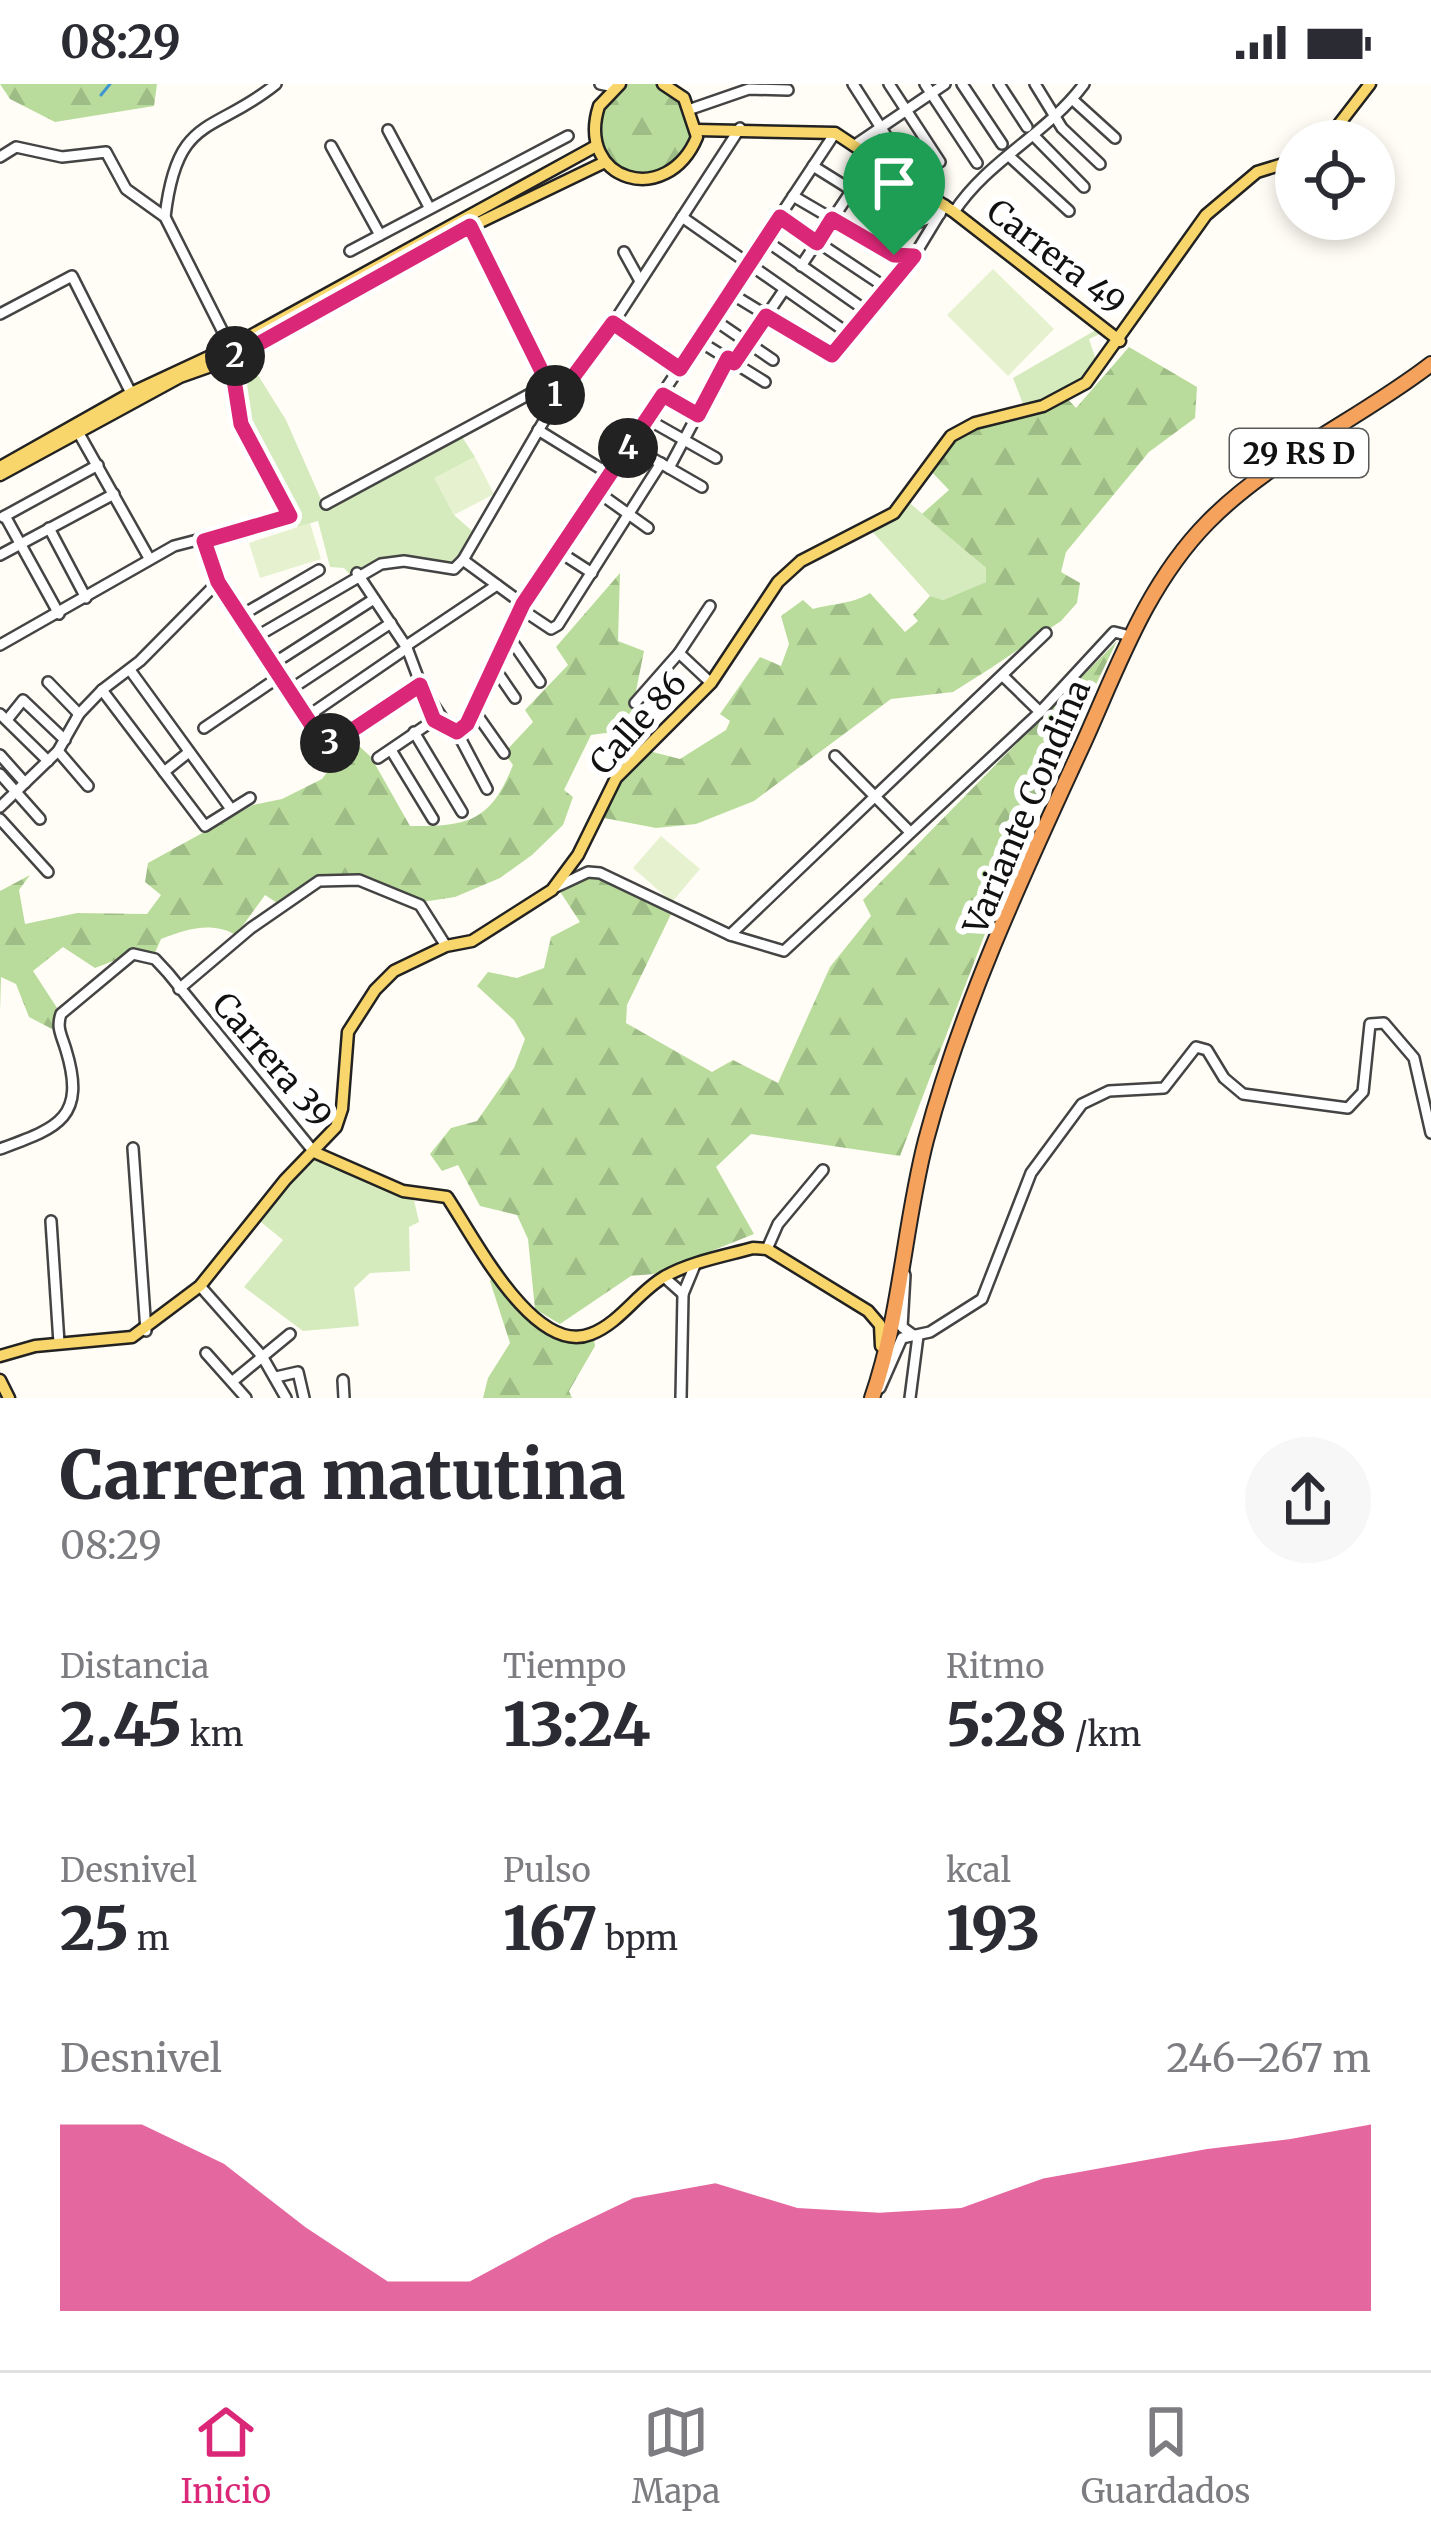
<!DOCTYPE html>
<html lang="es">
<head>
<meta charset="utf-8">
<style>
  body { margin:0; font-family:Merriweather,serif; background:#f7f7f7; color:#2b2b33; height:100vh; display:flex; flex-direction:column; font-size:45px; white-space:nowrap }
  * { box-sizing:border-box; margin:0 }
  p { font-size:39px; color:#7c7c81 }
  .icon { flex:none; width:66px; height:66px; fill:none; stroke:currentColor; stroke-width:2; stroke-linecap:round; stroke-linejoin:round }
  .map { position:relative; height:1314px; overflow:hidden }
  .panel { display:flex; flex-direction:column; background:#fff; flex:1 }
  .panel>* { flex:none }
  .fabs { position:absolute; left:1275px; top:36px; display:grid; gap:24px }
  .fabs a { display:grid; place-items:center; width:120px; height:120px; border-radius:50%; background:#fff; box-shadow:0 6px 18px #0003; font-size:60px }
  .pin { position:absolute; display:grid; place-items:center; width:102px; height:102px; color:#fff; margin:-123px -51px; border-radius:50% 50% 50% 0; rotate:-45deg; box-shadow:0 0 12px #0007 }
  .pin .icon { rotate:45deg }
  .km { position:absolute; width:60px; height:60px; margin:-30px; border-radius:50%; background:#222; color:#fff; font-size:33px; line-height:60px; text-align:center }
  .round { display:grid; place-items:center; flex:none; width:126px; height:126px; border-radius:63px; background:#f7f7f7 }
  .head { display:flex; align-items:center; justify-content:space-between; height:204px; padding:0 60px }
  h1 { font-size:66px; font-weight:800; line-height:90px }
  .metrics { display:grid; grid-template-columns:repeat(3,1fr); gap:18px; height:204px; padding:12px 60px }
  .metrics div { display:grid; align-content:center }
  .metrics b { font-size:60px; font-weight:800 }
  .metrics small { font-size:33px; font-weight:400 }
  .metrics p { font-size:33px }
  .chart { height:336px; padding:24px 60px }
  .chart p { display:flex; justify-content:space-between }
  .chart svg { width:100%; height:216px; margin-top:12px; fill:#db2777; opacity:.7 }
  .status { display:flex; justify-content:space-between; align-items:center; height:84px; padding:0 60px; background:#fff; direction:ltr }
  .status svg { height:33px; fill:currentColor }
  .tab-bar { display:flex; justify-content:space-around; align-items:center; height:168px; border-top:3px solid #e1e1e2; background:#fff; font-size:33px; color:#7c7c81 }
  .tab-bar a { display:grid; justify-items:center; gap:6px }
  .tab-bar .active { color:#db2777 }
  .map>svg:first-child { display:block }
</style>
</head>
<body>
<div class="status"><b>08:29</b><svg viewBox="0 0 49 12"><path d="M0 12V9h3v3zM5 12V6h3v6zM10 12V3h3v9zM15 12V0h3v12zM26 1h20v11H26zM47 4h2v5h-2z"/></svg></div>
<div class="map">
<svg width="1431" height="1314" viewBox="0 0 1431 1314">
  <defs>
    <pattern id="forest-firs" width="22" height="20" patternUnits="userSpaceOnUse" patternTransform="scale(3)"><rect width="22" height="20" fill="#b9dc9c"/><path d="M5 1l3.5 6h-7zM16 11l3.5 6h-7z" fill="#9ebc85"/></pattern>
  </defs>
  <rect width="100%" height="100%" fill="#fffdf5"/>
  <g fill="#d5ebbd">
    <path d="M1101,243L1106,247L1089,255L1099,285L1026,328L1013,294Z"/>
    <path d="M246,272L286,336L323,420L459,348L475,373L435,394L454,431L479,453L454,485L396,473L352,493L344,484L330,483L318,437L298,443L242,334L249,291L239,279Z"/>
    <path d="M905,415L987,485L986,498L943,516L930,512L870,445Z"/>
    <path d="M315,1070L414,1116L419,1138L409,1143L410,1187L370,1189L354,1204L359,1242L303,1247L244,1203L283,1156L256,1134Z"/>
  </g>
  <g fill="url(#forest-firs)">
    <circle cx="645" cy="45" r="48"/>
    <path d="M0,0H157L154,22L55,38L10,15Z"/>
    <path d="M1129,263L1197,303L1195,334L1149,368L1066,468L1061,488L1080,499L1077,519L1061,537L991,584L953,608L891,615L754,717L696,740L656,744L599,733L607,712L645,666L680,675L726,646L730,637L720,630L760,573L781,582L789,560L781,532L803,516L813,525C831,520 856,519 870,509L905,548L918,537L913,531L930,512L943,516L986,498V484L922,430L949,406L927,383L957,348L1065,312L1076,324Z"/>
    <path d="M620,489L618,557L644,567L632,627L613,648L591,651L564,706L573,713L563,741L532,771L500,794L455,813L422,818L359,796L322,794L282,822L265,811L236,851C212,837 186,845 161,855L154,871L139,867L95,884L63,863L33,887L61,930L54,946L29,933L16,900L1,893L0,928V807L30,791L19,806L25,840L77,829L147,830L161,811L145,798L148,779L253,721L282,715L322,695L339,672L358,661L371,673L410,742C470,743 491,736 513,681L504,669L533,638L525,626L568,581L556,563Z"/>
    <path d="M1117,557L1022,753L900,1072L751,1050L716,1083L754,1150L654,1190L631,1192L560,1240L535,1225L528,1155L517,1131L480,1122L458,1081L442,1087L430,1070L451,1044L477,1037L514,984L525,955L514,936L477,902L488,888L517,894L544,884L551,853L580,838L557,803L592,788L673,826L627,921L626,939L712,988L733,976L778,999L830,883L871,832L863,816Z"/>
    <path d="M498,1187L546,1246L593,1250L595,1262L569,1307L572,1314H483L488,1294L510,1259L490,1197Z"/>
  </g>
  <g fill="#e6f2cf">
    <path d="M993,185L1054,245L1008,292L947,231Z"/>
    <path d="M475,373L494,410L454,431L434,394Z"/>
    <path d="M310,439L321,475L260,494L249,459Z"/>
    <path d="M661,752L700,785L672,818L633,784Z"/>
  </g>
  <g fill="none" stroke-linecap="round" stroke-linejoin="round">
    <path stroke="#3f96cf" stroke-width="3" d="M101,11L110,0"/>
    <g stroke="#444" stroke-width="14">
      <g id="minor">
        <path d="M600,0L614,3"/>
        <path d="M853,0L899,72"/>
        <path d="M889,0L940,78"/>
        <path d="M925,0L977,79"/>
        <path d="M962,0L1002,60"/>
        <path d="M999,0L1027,43"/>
        <path d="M1035,0L1062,44L1100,80"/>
        <path d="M1072,15L1115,54"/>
        <path d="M691,25L749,5L788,6"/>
        <path d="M388,46L429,123"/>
        <path d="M1035,53L1084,103"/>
        <path d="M855,61L945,0"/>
        <path d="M331,62L380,151"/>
        <path d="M1009,72L1069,127"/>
        <path d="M0,73L16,63L62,73L106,68L126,105L165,133L230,262"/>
        <path d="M813,82L909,142L940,130"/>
        <path d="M793,112L894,171L914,172"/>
        <path d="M954,128C988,76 1047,50 1084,0"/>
        <path d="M165,133C177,29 213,51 276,0"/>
        <path d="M682,133L849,250"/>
        <path d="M780,133L888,205"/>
        <path d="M470,143L556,316"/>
        <path d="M765,156L868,228"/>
        <path d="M350,167L568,52"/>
        <path d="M624,168L640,197"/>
        <path d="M801,182L874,73"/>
        <path d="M730,209L832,271L914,172L945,121"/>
        <path d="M0,230L72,192L133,313"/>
        <path d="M713,235L773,276"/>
        <path d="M613,239L680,285"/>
        <path d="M699,257L765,298"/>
        <path d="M734,279L784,206"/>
        <path d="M663,311L698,331"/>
        <path d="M647,335L716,374"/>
        <path d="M77,346L149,474"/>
        <path d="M538,346L611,391"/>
        <path d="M629,361L702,403"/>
        <path d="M669,384L727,275"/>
        <path d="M599,409L648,444"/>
        <path d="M326,420L552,298"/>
        <path d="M5,432L59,530"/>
        <path d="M3,433L98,381"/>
        <path d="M49,444L86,514"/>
        <path d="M204,457L218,498L322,657L333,659L420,601"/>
        <path d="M558,467L592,489"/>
        <path d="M0,471L114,410"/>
        <path d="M463,476L523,520"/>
        <path d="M357,489L407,564L434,636L457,648L467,640L523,520L835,49"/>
        <path d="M524,527L551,545L558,541L661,379"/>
        <path d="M240,532L319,486"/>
        <path d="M507,550L540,598"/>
        <path d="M254,554L381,480L404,477L454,485L463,476L556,316L577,295L740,44"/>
        <path d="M0,561L174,462L290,432L241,340L238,298L229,277"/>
        <path d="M406,562L497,501"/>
        <path d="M679,569L711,599"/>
        <path d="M271,581L374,515"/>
        <path d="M493,582L515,614"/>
        <path d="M130,586L231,725"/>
        <path d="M1003,592L1040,628"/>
        <path d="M48,598L79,630"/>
        <path d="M420,601L445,638L456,642L464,637"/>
        <path d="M102,606L205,742L250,714"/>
        <path d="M288,607L391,539"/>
        <path d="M635,619L679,569L710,522"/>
        <path d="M473,625L504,669"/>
        <path d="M0,630L48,677"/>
        <path d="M305,634L407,564"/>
        <path d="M7,636L23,616L65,656"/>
        <path d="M204,644L279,593"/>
        <path d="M414,648L462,728"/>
        <path d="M457,648L487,705"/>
        <path d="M391,666L433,735"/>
        <path d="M58,667L88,702"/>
        <path d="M0,671L25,699"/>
        <path d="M835,672L909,747"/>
        <path d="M378,674L434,636"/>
        <path d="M164,688L189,668"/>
        <path d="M0,690L40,735"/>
        <path d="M0,723L58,667L79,630L102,606L140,577L218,498"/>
        <path d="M0,735L48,788"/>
        <path d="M556,803L588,788L600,789L730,851L784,867L1040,628L1114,548L1130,552"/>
        <path d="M730,851L1046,549"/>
        <path d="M179,905L251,844L319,797L359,796L420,821L446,862"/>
        <path d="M133,1064L146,1247"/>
        <path d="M0,1065C57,1044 87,1035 66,966C62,952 56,944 61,930L133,870L155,875L168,889L314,1068"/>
        <path d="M51,1137L59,1259"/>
        <path d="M767,1165L778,1140L823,1086"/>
        <path d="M905,1191L902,1243L913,1251"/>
        <path d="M664,1193L683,1210L695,1181"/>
        <path d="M200,1202L262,1272L286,1314"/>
        <path d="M206,1269L246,1314"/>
        <path d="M276,1293L298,1288L304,1314"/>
        <path d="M343,1296L344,1314"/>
        <path d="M233,1297L290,1250"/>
        <path d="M880,1304L902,1254L930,1248L982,1215L1031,1089L1082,1020L1109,1007L1164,1004L1196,963L1207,966L1224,994L1243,1010L1348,1024L1363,1008L1370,940L1384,939L1414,974L1431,1049"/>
        <path d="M681,1314L683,1210"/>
        <path d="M910,1314L918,1252"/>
      </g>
    </g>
    <g stroke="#222" stroke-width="15">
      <g id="major">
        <path d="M620,0L599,22C575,97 667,125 697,53L684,14L663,0"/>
        <path d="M697,46L835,49L954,128L1120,257"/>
        <path d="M1326,57L1370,0"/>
        <path d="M232,262L596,62"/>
        <path d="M0,383L131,309L232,262"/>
        <path d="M0,391L180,293L245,270L470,143L605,78"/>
        <path d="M314,1068L403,1107L447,1113C474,1153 534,1273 591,1250C620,1239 638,1208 664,1193C690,1178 724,1172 753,1164L767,1165L868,1227L880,1241L881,1262"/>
        <path d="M0,1272L35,1262L132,1253L200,1202L285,1096L336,1043L342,1025L348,948L375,906L394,887L446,862L472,857L552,806L578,771L616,694L711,599L778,498L801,477L894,429L951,352L975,339L1043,322L1086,299L1206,131L1257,88L1296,76"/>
        <path d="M0,1296L9,1314"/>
      </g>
    </g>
    <g stroke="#222" stroke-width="18">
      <path id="highway" d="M872,1314C901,1230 904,1141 926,1056C962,920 1025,786 1084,658C1119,580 1147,500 1208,438C1272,373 1360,335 1431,280"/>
    </g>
    <use href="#minor" stroke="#fff" stroke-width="9"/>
    <use href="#major" stroke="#f9d66b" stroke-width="10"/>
    <use href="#highway" stroke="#f5a25d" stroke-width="14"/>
  </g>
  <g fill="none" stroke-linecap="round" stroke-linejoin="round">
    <g stroke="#fff" stroke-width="24">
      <path id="route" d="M894,171L832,135L817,159L780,133L680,285L613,239L556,316L470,142L235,273L231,277L222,275L221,265L230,262C239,267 233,275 232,283L241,340L290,432L204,457L218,498L322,657L333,659L420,601L434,636L457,648L467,640L523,520L663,311L698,331L728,274L734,279L766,232L832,271L914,172L894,171"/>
    </g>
    <use href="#route" stroke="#db2777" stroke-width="15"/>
  </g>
  <g text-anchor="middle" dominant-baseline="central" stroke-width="12" stroke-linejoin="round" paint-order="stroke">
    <rect fill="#fff" stroke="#585858" stroke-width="3" x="1230" y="345" width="138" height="48" rx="9"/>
    <g font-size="30" font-weight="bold" fill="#111">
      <text x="1299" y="369">29 RS D</text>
    </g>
    <g font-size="33" fill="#111" stroke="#fff">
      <text transform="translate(1056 173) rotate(38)">Carrera 49</text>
      <text transform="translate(638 639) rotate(-48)">Calle 86</text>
      <text transform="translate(1027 723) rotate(-67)">Variante Condina</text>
      <text transform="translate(272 976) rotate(50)">Carrera 39</text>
    </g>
  </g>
</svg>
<div class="fabs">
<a><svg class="icon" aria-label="locate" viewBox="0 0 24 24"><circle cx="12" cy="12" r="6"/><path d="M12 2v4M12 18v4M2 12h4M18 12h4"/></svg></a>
</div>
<div class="pin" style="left:894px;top:171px;background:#1e9e55"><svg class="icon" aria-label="arrive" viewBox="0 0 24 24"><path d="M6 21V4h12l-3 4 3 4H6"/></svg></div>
<b class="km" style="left:555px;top:311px">1</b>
<b class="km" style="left:235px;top:272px">2</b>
<b class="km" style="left:330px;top:659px">3</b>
<b class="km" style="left:628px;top:364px">4</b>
</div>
<section class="panel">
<div class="head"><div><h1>Carrera matutina</h1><p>08:29</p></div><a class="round"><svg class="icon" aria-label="share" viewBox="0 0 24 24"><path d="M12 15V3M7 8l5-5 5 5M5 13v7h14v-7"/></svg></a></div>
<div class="metrics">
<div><p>Distancia</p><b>2.45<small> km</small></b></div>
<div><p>Tiempo</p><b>13:24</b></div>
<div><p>Ritmo</p><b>5:28<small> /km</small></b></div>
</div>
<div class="metrics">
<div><p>Desnivel</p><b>25<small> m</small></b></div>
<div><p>Pulso</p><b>167<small> bpm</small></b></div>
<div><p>kcal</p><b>193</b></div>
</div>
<div class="chart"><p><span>Desnivel</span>246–267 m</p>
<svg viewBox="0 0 160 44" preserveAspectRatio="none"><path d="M0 44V6L10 6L20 14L30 27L40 38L50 38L60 29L70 21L80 18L90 23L100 24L110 23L120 17L130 14L140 11L150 9L160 6V44z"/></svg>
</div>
</section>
<nav class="tab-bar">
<a class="active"><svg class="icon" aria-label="home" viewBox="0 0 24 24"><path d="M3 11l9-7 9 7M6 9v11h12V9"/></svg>Inicio</a>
<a><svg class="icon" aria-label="map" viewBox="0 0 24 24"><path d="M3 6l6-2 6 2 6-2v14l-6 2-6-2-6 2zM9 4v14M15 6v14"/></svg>Mapa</a>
<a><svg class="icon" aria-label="saved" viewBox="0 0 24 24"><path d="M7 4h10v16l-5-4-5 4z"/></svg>Guardados</a>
</nav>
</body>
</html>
